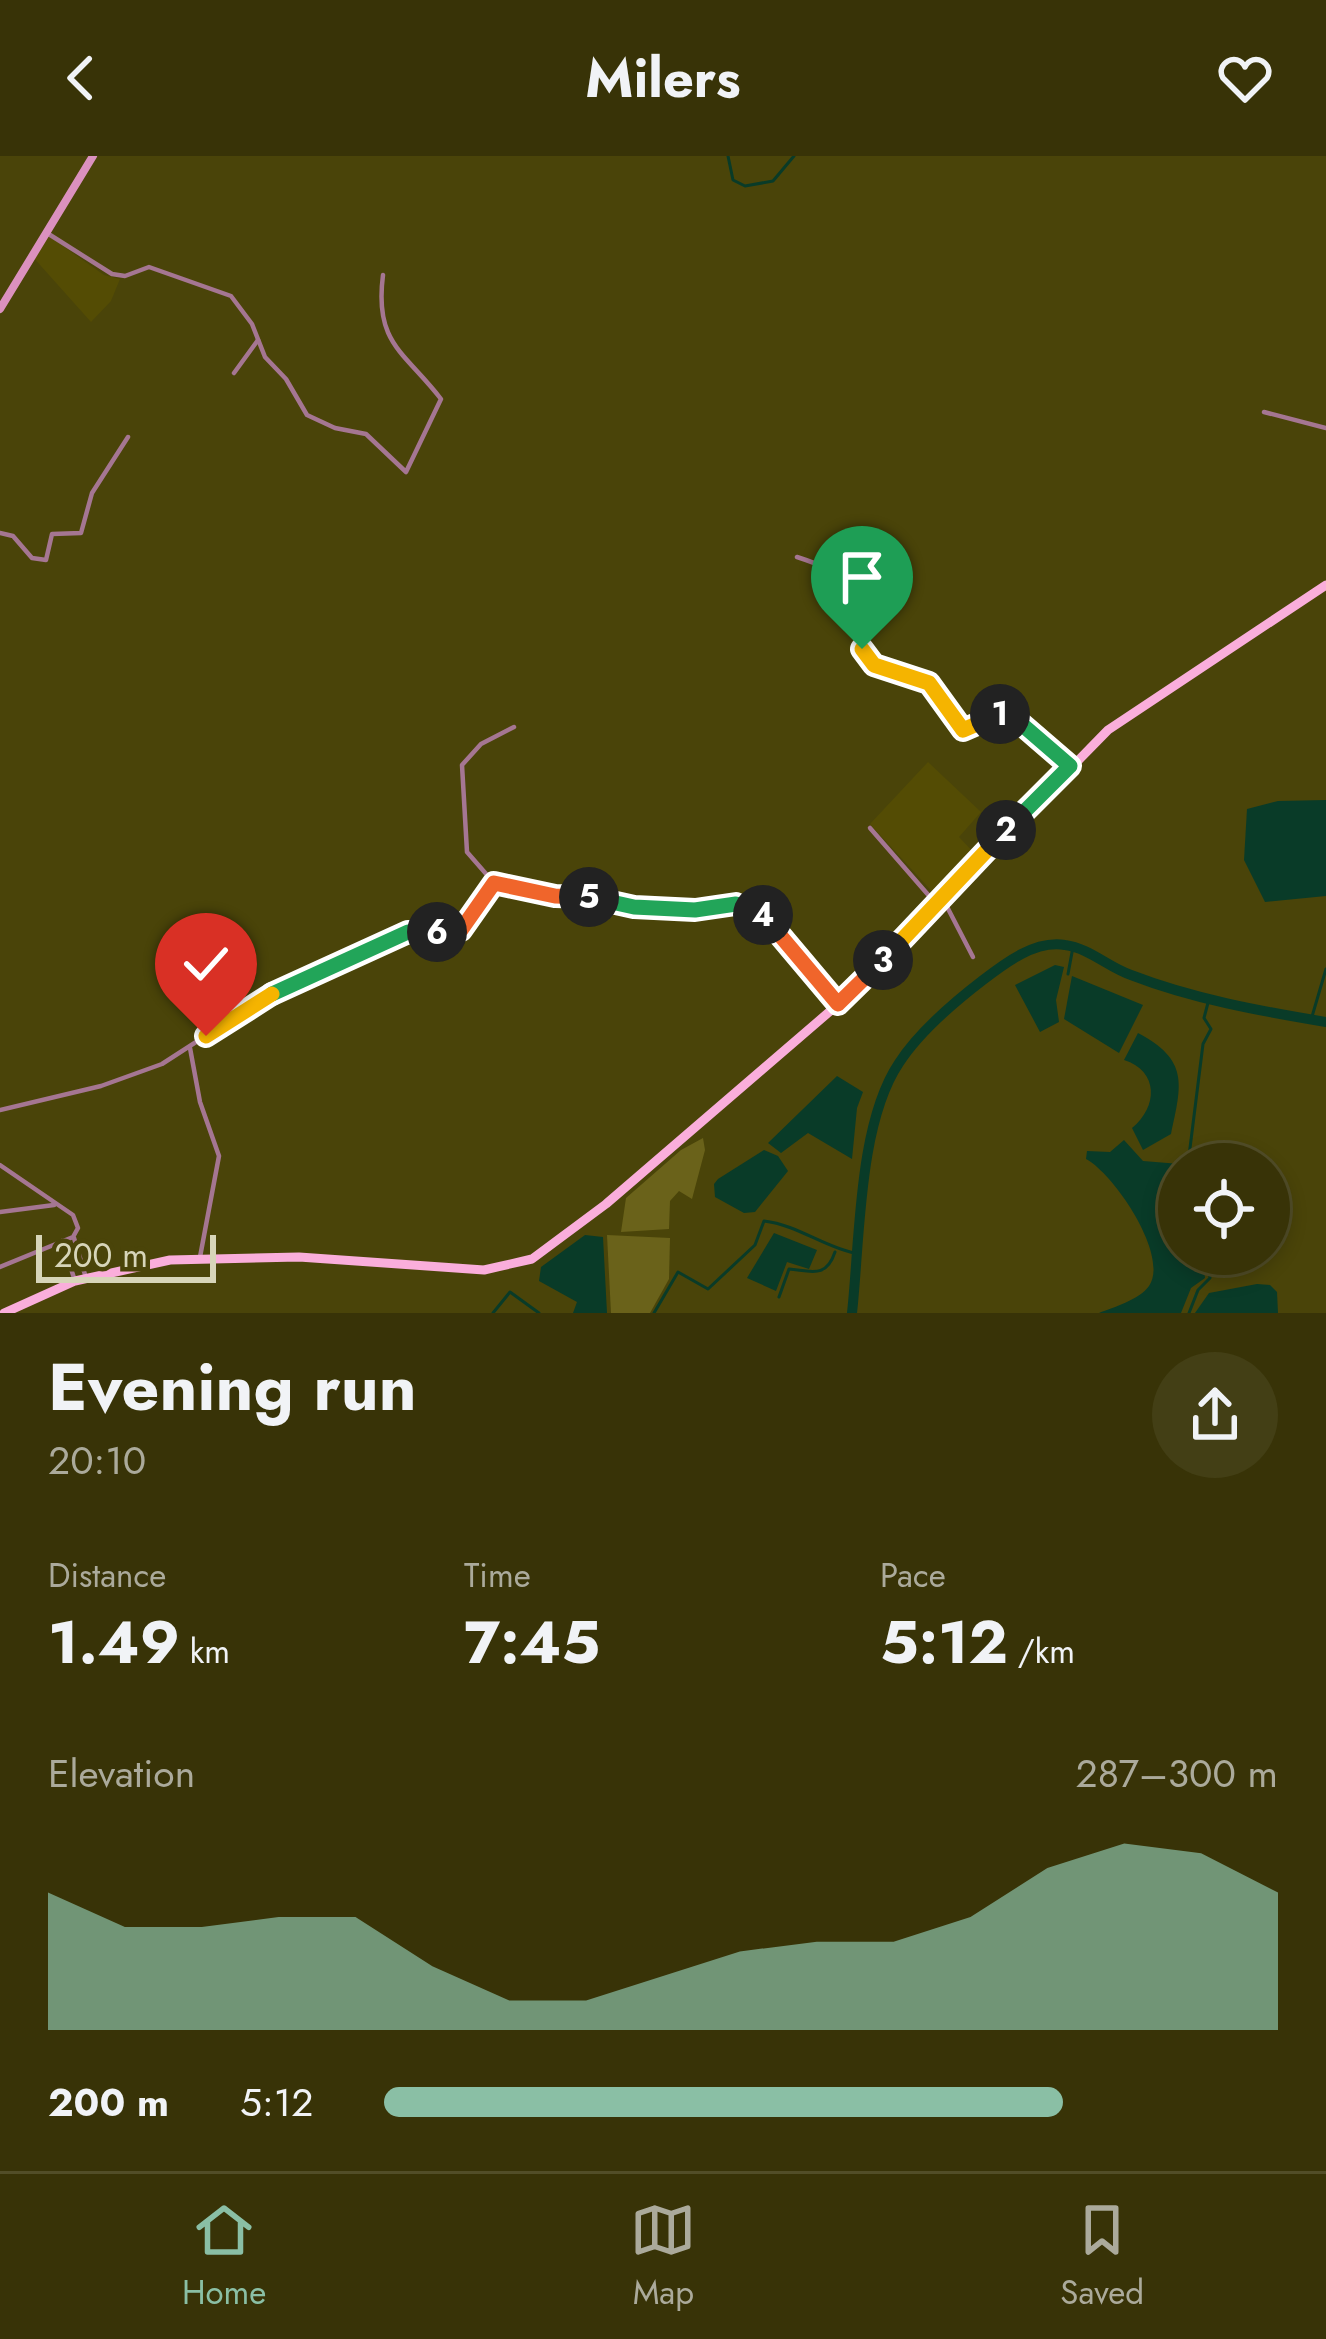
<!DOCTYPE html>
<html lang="en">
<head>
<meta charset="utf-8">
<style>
  body { margin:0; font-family:Jost,sans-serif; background:#433f15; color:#f1f3f6; height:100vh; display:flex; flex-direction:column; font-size:45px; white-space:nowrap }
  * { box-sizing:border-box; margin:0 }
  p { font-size:39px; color:#abaa9b }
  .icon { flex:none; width:66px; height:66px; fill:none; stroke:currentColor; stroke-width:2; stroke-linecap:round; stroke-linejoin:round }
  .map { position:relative; height:1157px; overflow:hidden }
  .details { display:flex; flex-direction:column; background:#383307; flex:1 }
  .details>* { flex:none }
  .buttons { position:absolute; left:1158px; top:987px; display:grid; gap:24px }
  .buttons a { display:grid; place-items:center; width:132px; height:132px; border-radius:50%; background:#383307; box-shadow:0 6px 18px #0003,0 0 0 3px #524e28; font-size:60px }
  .scale { position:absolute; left:36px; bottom:30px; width:180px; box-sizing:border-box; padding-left:12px; border:6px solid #d7d5b9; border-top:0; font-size:33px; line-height:42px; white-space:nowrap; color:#d7d5b9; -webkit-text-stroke:9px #4a4409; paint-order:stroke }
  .pin { position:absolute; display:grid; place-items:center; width:102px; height:102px; color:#fff; margin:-123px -51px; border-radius:50% 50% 50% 0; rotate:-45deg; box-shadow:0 0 12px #0007 }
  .pin .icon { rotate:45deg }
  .km { position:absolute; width:60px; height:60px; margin:-30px; border-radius:50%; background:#222; color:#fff; font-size:33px; line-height:60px; text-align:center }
  .round { display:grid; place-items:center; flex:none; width:126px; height:126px; border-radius:63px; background:#433f15 }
  .summary { display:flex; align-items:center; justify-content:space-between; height:204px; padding:0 48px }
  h1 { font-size:66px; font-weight:700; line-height:90px }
  .figures { display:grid; grid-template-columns:repeat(3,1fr); gap:18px; height:204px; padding:12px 48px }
  .figures div { display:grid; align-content:center }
  .figures b { font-size:60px; font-weight:700 }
  .figures small { font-size:33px; font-weight:400 }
  .figures p { font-size:33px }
  .chart { height:336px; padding:24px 48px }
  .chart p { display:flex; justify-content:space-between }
  .chart svg { width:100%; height:216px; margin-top:12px; fill:#8abfa5; opacity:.7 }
  ul { padding:0 48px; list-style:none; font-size:39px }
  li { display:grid; grid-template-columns:192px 144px 1fr; align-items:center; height:90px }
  li i { height:30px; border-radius:15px; background:#8abfa5 }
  header { display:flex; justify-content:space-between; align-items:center; height:156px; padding:0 48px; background:#383307; font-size:54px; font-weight:700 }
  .tabs { display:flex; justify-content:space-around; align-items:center; height:168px; border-top:3px solid #524e28; background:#383307; font-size:33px; color:#abaa9b }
  .tabs a { display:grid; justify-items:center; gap:6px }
  .tabs .on { color:#8abfa5 }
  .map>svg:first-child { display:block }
</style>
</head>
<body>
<header><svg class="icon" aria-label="back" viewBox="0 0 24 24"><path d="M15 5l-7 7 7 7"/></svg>Milers<svg class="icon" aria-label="heart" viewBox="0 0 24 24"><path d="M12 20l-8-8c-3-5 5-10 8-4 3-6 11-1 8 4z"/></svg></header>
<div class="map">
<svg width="1326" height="1157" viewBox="0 0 1326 1157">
  <rect width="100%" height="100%" fill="#4a4409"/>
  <g fill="#544c04">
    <path d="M46,78L104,119L120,123L111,145L91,166L32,100Z"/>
    <path d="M928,606L981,656L959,681L977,700L938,742L870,668Z"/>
  </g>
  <g fill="#6a621a">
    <path d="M703,982L705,994L692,1043L679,1035L670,1045L669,1073L621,1076L626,1042L681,994Z"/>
    <path d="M607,1079L670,1082L669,1123L650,1157H611Z"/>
  </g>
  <g fill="#093b28">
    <path d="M1326,644V740L1265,746L1244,704L1247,653L1278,645Z"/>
    <path d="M1055,809L1064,811L1056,844L1059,866L1040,876L1015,829Z"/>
    <path d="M1072,820L1143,849L1119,897L1064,863Z"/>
    <path d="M1138,877C1189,904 1182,928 1171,978L1143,994L1132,972C1158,951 1159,915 1124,904Z"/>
    <path d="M837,920L863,936L857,952L852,1003L808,977L781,997L768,987Z"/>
    <path d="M1124,984L1143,1005L1180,1008L1179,1098H1202L1205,1122L1191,1132L1181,1157H1099C1114,1151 1139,1144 1149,1130C1170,1099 1113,1017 1086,1003L1087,995L1110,996Z"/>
    <path d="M764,994L778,1000L788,1015L755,1056L744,1057L715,1041L714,1028L718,1023Z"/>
    <path d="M774,1077L817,1094L809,1113L787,1106L776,1135L747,1122Z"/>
    <path d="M585,1079L603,1081L607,1157H573L577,1146L539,1125L541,1111Z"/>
    <path d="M1257,1128L1270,1129L1277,1136L1278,1157H1195L1209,1137Z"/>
  </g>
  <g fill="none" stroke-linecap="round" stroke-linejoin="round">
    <g stroke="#093b28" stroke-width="3">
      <path d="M728,0L733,24L745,30L773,25L794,0"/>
      <path d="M1068,818L1073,791"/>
      <path d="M1311,864L1326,813"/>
      <path d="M1188,1008L1203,888L1211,873L1204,862L1209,843"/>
      <path d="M779,1141L789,1113C811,1115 826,1123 835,1096"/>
      <path d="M493,1157L510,1136L539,1157"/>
      <path d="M654,1157L678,1116L708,1133L755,1089L764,1065C798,1069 825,1092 858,1098"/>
      <path d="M1189,1157L1198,1134L1210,1122L1206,1098"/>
    </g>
    <path stroke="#093b28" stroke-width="10" d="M852,1157C860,1085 858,968 899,907C919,876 953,847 983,824C1005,807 1035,784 1065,789C1089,792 1108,811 1131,819C1193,843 1260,855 1326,866"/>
    <g stroke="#a57692" stroke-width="4.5">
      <path d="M47,77L112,118L125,120L149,111L231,140L252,168L265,201L286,223L307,259L335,272L366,278L406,316L441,243C405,196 374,188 383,119"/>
      <path d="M234,217L258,184"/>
      <path d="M1264,256L1326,272"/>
      <path d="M0,377L13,380L32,402L46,404L52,378L81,377L92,337L128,281"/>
      <path d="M797,401C891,431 835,451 868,505L929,527L963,574L996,559L1012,560L1070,611"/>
      <path d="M870,672L937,749"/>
      <path d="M494,727L467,696L462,609L481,588L514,571"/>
      <path d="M943,743L973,801"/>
      <path d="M190,892L200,946L219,1000L200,1101"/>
      <path d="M0,954L101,930L162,908L264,842L396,780L420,773L457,776L494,727L634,751L700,753L726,747L753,751L838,847"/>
      <path d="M0,1009L73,1059L78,1072L73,1081L0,1111"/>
      <path d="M0,1056L54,1049"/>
      <path d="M74,1082L86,1122"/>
      <path d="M62,1085L75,1125"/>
    </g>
    <path stroke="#db91be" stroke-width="8" d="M0,153L93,0"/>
    <path stroke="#faaedb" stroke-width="9" d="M4,1157L75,1125L170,1104L299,1101L484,1114L532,1103L606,1048L850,838L1108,574L1326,429"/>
  </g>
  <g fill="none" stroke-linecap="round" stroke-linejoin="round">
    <g stroke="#fff" stroke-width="24">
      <path id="split-1" d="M862,493L874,509L929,527L963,574L1000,558"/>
    </g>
    <g stroke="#fff" stroke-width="24">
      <path id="split-2" d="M1000,558L1012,560L1070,610L1006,674"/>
    </g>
    <g stroke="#fff" stroke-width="24">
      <path id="split-3" d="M883,804L1006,674"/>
    </g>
    <g stroke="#fff" stroke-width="24">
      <path id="split-4" d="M763,759L838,848L883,804"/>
    </g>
    <g stroke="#fff" stroke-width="24">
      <path id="split-5" d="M589,741L634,751L695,754L736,748L763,759"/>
    </g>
    <g stroke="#fff" stroke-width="24">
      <path id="split-6" d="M437,776L461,774L494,727L555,740L589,741"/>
    </g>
    <g stroke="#fff" stroke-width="24">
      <path id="split-7" d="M272,838L408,776H437"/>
    </g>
    <g stroke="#fff" stroke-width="24">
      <path id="split-8" d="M206,880L272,838"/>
    </g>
    <use href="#split-1" stroke="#f5b400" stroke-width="15"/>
    <use href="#split-2" stroke="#22a559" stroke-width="15"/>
    <use href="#split-3" stroke="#f5b400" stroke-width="15"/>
    <use href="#split-4" stroke="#f0652b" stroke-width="15"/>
    <use href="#split-5" stroke="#22a559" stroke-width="15"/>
    <use href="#split-6" stroke="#f0652b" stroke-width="15"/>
    <use href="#split-7" stroke="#22a559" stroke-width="15"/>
    <use href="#split-8" stroke="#f5b400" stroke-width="15"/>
  </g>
</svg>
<div class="buttons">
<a><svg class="icon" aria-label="locate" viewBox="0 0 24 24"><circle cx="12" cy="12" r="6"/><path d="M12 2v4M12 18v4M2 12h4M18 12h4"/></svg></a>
</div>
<div class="scale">200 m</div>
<div class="pin" style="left:862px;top:493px;background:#1e9e55"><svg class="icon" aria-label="arrive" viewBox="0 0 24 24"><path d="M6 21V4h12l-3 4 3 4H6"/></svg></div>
<div class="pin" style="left:206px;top:880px;background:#d93025"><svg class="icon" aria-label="check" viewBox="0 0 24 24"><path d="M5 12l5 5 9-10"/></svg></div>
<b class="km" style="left:1000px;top:558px">1</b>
<b class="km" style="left:1006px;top:674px">2</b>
<b class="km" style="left:883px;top:804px">3</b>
<b class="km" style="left:763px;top:759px">4</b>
<b class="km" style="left:589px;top:741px">5</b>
<b class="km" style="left:437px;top:776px">6</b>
</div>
<section class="details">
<div class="summary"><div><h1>Evening run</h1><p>20:10</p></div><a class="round"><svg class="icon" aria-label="share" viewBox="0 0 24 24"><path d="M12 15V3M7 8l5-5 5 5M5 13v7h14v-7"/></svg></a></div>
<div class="figures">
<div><p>Distance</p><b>1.49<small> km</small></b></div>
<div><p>Time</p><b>7:45</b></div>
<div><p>Pace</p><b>5:12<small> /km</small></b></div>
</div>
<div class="chart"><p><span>Elevation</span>287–300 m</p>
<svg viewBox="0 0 160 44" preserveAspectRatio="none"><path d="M0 44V16L10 23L20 23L30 21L40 21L50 31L60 38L70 38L80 33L90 28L100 26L110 26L120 21L130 11L140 6L150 8L160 16V44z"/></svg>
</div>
<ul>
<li><b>200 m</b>5:12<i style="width:76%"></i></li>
</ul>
</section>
<nav class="tabs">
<a class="on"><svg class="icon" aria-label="home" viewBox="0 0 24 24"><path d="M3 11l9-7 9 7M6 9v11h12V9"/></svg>Home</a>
<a><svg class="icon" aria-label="map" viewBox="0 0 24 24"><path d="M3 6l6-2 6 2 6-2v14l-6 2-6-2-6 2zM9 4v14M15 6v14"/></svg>Map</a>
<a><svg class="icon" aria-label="saved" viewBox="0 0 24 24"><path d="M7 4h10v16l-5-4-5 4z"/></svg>Saved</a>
</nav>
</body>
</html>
